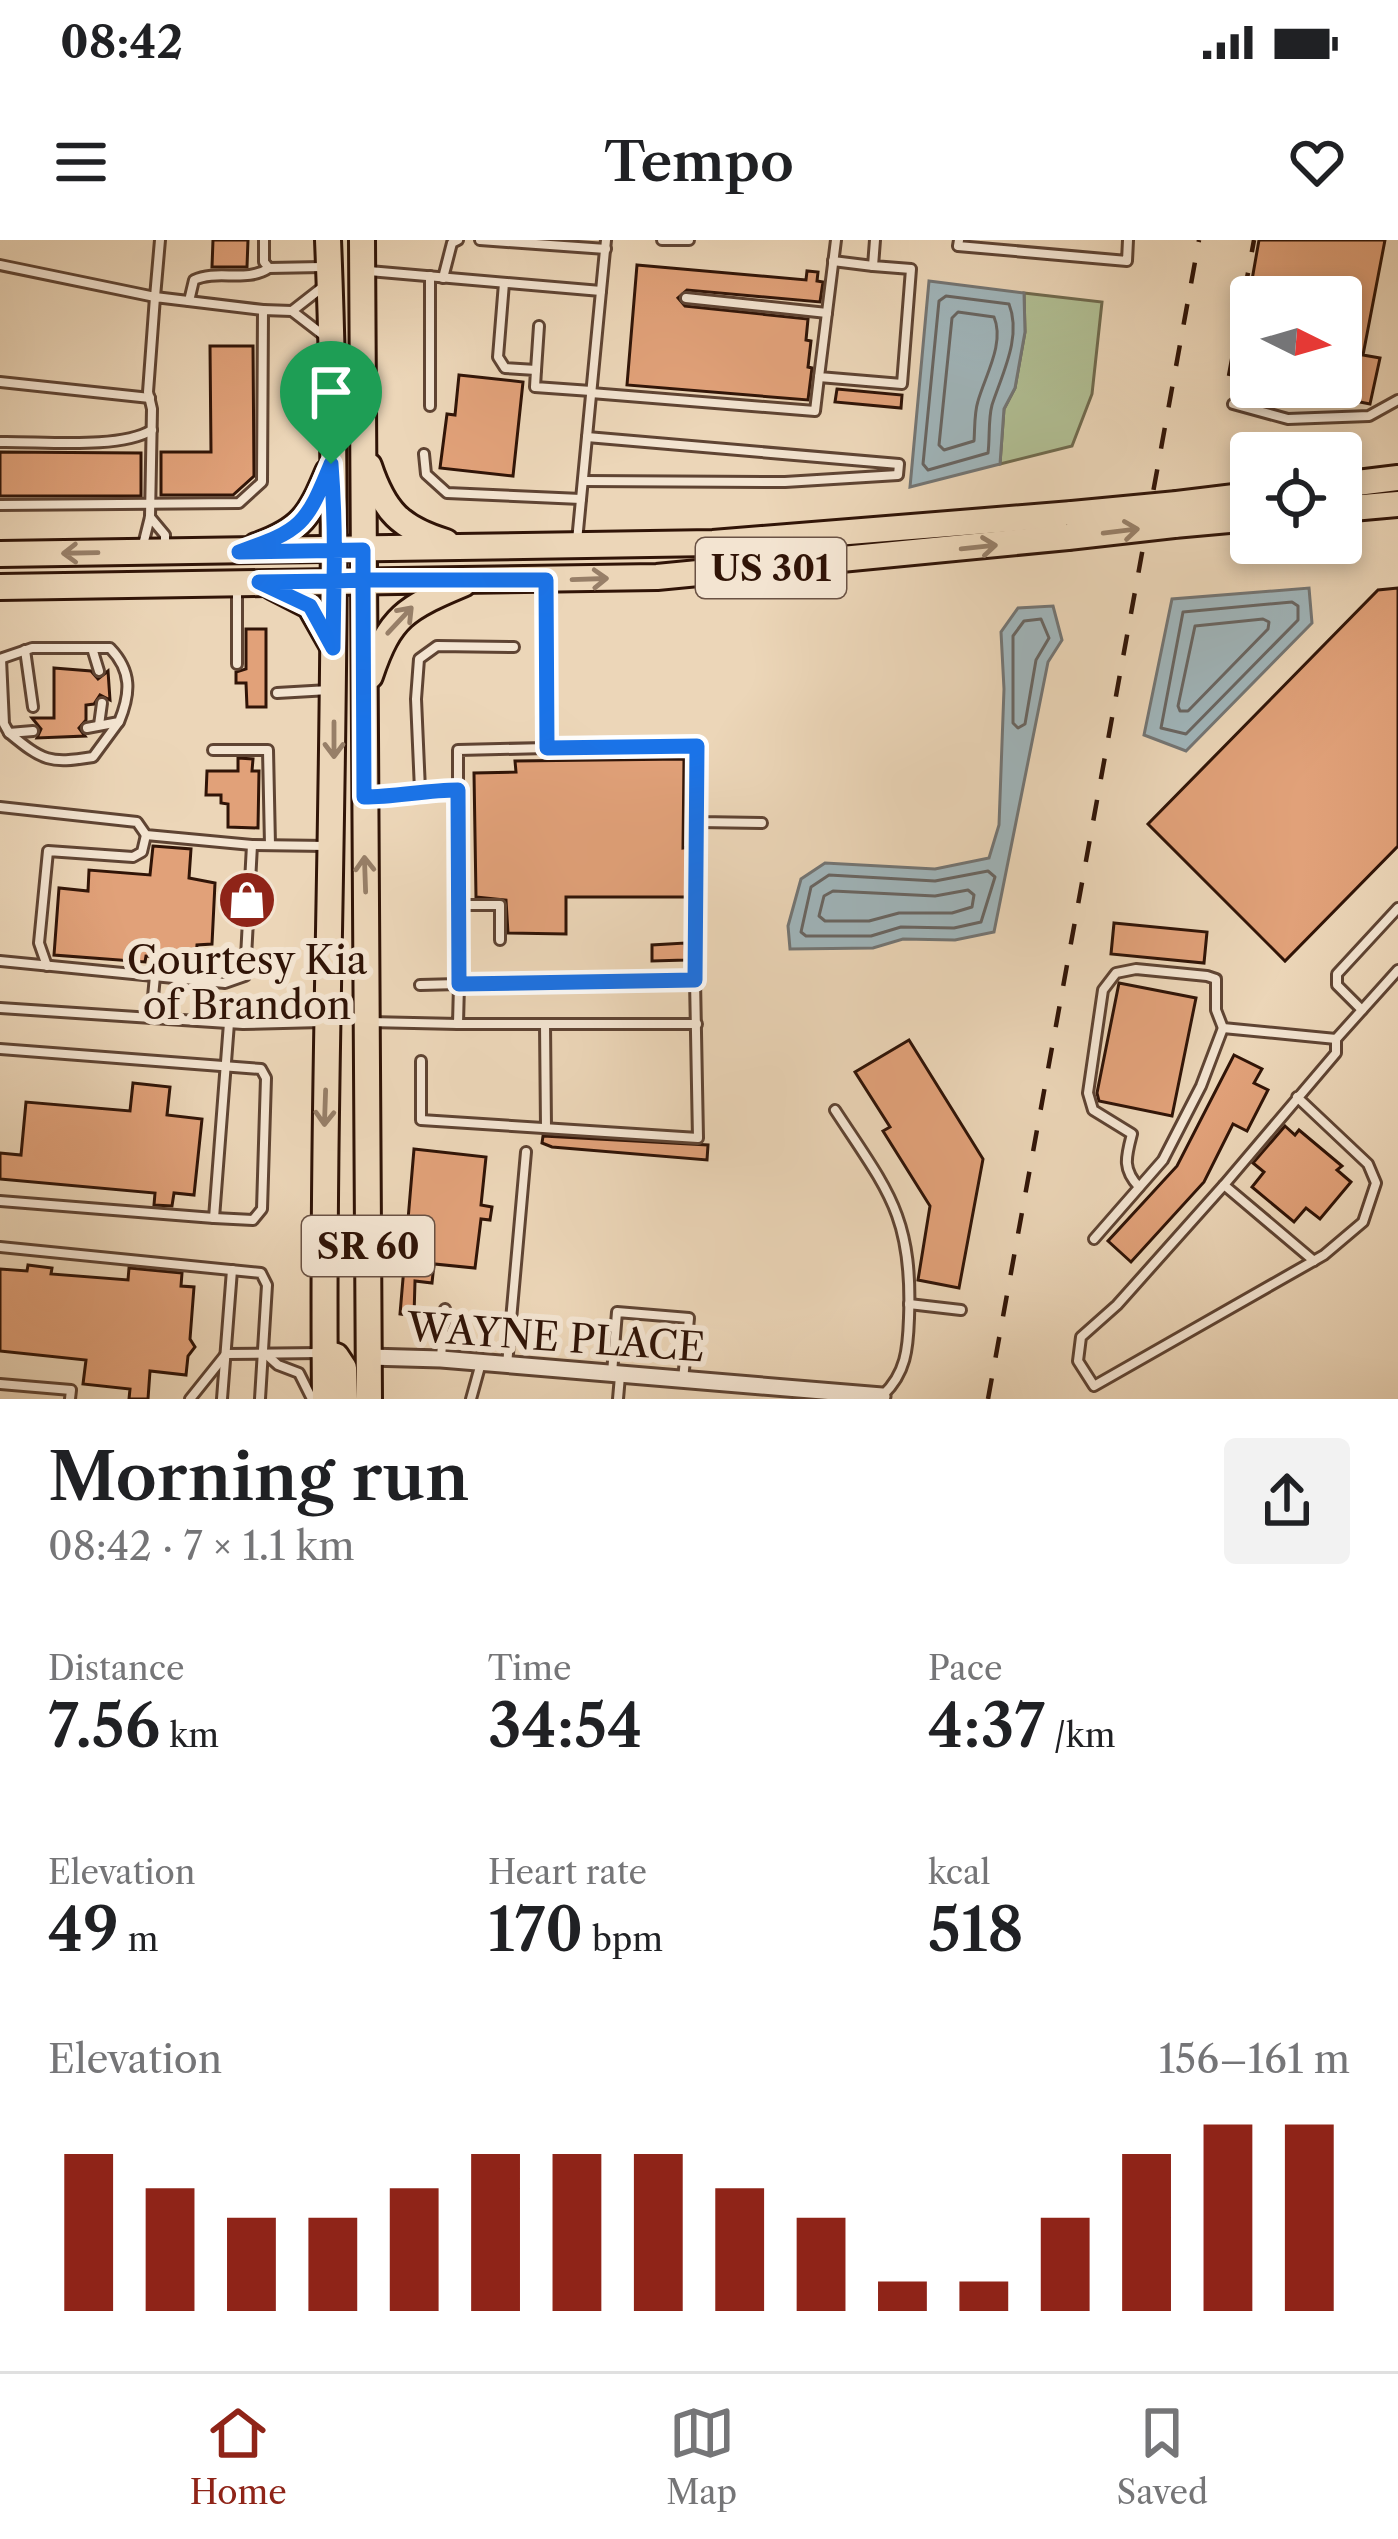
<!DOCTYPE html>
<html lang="en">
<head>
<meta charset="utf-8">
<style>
  body { margin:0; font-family:"Libre Caslon Text",serif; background:#f2f2f2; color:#202124; height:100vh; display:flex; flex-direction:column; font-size:45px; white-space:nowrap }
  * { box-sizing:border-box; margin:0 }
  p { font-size:39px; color:#757577 }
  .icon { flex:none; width:66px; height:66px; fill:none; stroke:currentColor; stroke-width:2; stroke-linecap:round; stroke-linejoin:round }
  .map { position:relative; height:1159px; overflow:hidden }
  .drawer { display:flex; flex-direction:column; background:#fff; flex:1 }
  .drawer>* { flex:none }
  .needle { width:78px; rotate:95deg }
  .buttons { position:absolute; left:1230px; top:36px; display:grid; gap:24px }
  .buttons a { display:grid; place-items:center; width:132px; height:132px; border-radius:12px; background:#fff; box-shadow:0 6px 18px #0003; font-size:60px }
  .pin { position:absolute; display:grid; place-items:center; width:102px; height:102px; color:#fff; margin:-123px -51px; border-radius:50% 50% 50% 0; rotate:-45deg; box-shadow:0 0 12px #0007 }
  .pin .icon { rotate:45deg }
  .round { display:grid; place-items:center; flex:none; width:126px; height:126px; border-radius:12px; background:#f2f2f2 }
  .headline { display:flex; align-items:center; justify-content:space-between; height:204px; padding:0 48px }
  h1 { font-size:66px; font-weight:600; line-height:90px }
  .stats { display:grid; grid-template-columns:repeat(3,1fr); gap:18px; height:204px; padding:12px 48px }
  .stats div { display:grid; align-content:center }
  .stats b { font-size:60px; font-weight:600 }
  .stats small { font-size:33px; font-weight:400 }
  .stats p { font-size:33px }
  .chart { height:336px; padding:24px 48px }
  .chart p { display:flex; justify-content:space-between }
  .chart svg { width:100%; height:216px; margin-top:12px; stroke:#8f2418; stroke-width:6 }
  .status { display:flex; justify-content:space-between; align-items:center; height:84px; padding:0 60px; background:#fff; direction:ltr }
  .status svg { height:33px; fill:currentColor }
  header { display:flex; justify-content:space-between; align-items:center; height:156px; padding:0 48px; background:#fff; font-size:54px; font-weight:600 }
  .tabs { display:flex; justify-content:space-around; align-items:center; height:168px; border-top:3px solid #e0e0e0; background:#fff; font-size:33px; color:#757577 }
  .tabs a { display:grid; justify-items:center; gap:6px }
  .tabs .selected { color:#8f2418 }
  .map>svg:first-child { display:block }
</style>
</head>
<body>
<div class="status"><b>08:42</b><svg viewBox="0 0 49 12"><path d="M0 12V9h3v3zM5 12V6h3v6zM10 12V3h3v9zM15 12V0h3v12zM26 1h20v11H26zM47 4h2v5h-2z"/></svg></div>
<header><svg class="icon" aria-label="menu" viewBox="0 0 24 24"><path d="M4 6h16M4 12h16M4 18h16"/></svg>Tempo<svg class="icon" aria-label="heart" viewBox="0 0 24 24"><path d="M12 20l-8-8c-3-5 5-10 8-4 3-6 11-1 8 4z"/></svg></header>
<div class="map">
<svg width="1398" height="1159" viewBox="0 0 1398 1159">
  <rect width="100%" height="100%" fill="#ecd6b8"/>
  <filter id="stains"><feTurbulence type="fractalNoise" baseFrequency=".00167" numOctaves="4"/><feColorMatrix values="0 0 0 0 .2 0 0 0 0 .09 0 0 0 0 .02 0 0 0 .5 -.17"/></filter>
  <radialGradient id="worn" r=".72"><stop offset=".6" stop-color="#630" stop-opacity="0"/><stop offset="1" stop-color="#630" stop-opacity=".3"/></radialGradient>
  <path fill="#b1bf94" stroke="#706a4e" stroke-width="3" d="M1024,53L1102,62L1092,154L1072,206L1000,224L1004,169L1015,148L1025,92Z"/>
  <g fill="#a0b6bc" stroke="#737574" stroke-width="3">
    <path d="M929,41L1024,53L1025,92L1015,148L1004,169L1000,224L910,247Z"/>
    <path d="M1309,348L1312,383L1186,511L1144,495L1172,359Z"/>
    <path d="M1053,366L1062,400L1048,422L994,692L955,700L903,699L873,708L790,709L788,686L801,639L825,623L935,629L989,618L999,585L1004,449L1001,392L1018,368Z"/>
  </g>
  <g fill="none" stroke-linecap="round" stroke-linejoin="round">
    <g stroke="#686562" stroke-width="3">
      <path d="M946,56L1009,64C1022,97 1002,134 992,165C988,180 990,198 988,213L928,230L923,224L939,61Z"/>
      <path d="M958,72L994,77C1005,103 985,136 978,161C974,174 975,188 974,201L944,210L939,205L952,78Z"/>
      <path d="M1292,362L1298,366V380L1186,494L1161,488L1183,372Z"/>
      <path d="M1041,379L1049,398L1036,420L1025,484L1018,488L1013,483V396L1024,381Z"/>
      <path d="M1263,379L1269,382L1268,389L1188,471H1180L1178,466L1195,386Z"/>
      <path d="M988,631L995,637L981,682L954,688L901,687L871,696H806L801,692L811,647L829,635L935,641Z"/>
      <path d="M968,650L974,655L972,667L952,673H899L869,681H825L819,676L824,656L833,651L935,656Z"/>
    </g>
  </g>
  <g fill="#e1a179" stroke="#301407" stroke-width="3">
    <path d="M213,0H248L247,27H212Z"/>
    <path d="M1259,0H1385L1363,115L1380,118L1370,164L1309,152L1310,147H1341V57H1249Z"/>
    <path d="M637,25L806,40L807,31L818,32L817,41L823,42L820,62L687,50L678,58L685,66L808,79L806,100L811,101L808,127L812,128L808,160L627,145Z"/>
    <path d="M1246,74H1251V142L1233,138Z"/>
    <path d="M210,106H253L254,236L233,255H161V212H211Z"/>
    <path d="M459,135L523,142L513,236L440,228L447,174L455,175Z"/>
    <path d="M837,149L902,155L901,168L835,162Z"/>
    <path d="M0,212L141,213V256H0Z"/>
    <path d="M1398,348V606L1285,721L1148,584L1378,350Z"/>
    <path d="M246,389H266V467H247L246,443H236V432L246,429Z"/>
    <path d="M54,428L91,431L98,439L108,431L110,460L100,455L94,464L86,465V480L79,488L85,496L37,498L41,489L32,478H54Z"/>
    <path d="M238,518L253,519L252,531H259L258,588L228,587V564L221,563V555H206L207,531H238Z"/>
    <path d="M684,519L683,608L690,607L689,657H566V694L508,693L506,660L476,657L474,533L516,532L515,521Z"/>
    <path d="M153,606L191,609L189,638L215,643L212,704L197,705L196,720L146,716L145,722L54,715L59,648L88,651L89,630L150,635Z"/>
    <path d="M1114,683L1207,692L1204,723L1111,714Z"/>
    <path d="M685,703L686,720L652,721V705Z"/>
    <path d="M1119,743L1196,758L1172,876L1099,861L1097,853Z"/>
    <path d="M909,800L983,919L959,1048L918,1040L930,966L883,891L890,887L855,832Z"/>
    <path d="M1234,815L1262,829L1254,843L1268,850L1247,891L1233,884L1204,942L1131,1022L1108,1001L1177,926Z"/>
    <path d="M133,843L170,847L167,875L202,879L194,955L174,953L172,966L154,965L155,953L0,939V913L21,915L26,862L130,871Z"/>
    <path d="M1285,886L1295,895L1299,890L1342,926L1337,930L1351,942L1320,979L1306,968L1294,982L1252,947L1264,932L1253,923Z"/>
    <path d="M543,896L708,905L707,920L552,907L542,903Z"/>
    <path d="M414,909L486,917L481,965L492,967L490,980L481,979L475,1028L434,1024L432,1043L415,1041L414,1076L400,1074Z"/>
    <path d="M28,1025L52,1028L51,1034L128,1040L129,1028L182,1033L181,1046L194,1047L190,1099L195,1107L188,1116L186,1135L150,1131L148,1159H129L130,1149L83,1144L86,1120L0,1111V1029L27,1031Z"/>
  </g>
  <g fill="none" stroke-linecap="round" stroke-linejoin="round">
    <g stroke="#5f4433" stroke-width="14">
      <g id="lane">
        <path d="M264,0V22L269,28L322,27"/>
        <path d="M480,0L606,9"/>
        <path d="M662,0H689"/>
        <path d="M836,0L819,137L902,144L911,29L873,26L875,0"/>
        <path d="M959,0L958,6L1127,21L1128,0"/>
        <path d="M833,21L873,26"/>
        <path d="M0,25L155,57L160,0"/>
        <path d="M369,31L601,51L577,301"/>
        <path d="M430,36V166"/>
        <path d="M443,38L452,3L458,0"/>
        <path d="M504,43L498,117L505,128L536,130L535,147L591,151"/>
        <path d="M601,51L606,0"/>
        <path d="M686,58L827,73"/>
        <path d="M189,61L194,40C217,29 247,43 269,28"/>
        <path d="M292,71L324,46"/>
        <path d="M536,130L539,86"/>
        <path d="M0,142L150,158"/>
        <path d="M591,153L815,171L819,137"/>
        <path d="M1233,164L1288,179L1369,176L1398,160"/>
        <path d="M0,202C41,201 118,210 152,190"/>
        <path d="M424,214L426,234L447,253L581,259"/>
        <path d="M583,241L785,242L898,235L899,224L587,197"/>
        <path d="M0,265L239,263L262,242L263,70L292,71L327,98"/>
        <path d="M150,277L165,295V306"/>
        <path d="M143,305L150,277L152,169L148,152L155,57L263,70"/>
        <path d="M546,342L547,508L697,506L699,582L762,583"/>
        <path d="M237,350V424"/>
        <path d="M92,408L99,431"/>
        <path d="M25,410L33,467"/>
        <path d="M0,419L32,408H110C132,431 131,453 119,482L87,488"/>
        <path d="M1,419L4,484L9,493L33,491"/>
        <path d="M277,453L329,450"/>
        <path d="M99,485L102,463"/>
        <path d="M9,493C43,521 49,524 93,517L118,483"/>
        <path d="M213,510H268L270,605"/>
        <path d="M420,550L416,459L419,419L437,406L514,407"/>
        <path d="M367,557C398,557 427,550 458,550V510L547,508"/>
        <path d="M0,567L137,582L146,595L252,605L327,606"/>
        <path d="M459,665H500V700"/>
        <path d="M0,721L225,743L245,736L252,605"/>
        <path d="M47,726L39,703L48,611L133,617L142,612L146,595"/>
        <path d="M420,745L459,744L458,550"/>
        <path d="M0,768L243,784L322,782"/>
        <path d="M1362,770L1337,745V734L1398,668"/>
        <path d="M151,778L155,736"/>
        <path d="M369,782L458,784L459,744L695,740"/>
        <path d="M458,784H697"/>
        <path d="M545,784L546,888"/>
        <path d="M0,809L261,829L266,838L262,969L253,980L214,978"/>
        <path d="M421,821V880L698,898L695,740L699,582"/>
        <path d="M1297,857L1368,924L1376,943L1363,982L1324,1015L1094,1146L1078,1121L1081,1097L1117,1065L1224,945L1336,813V799L1398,730"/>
        <path d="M835,870C888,951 913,976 909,1078C908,1109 906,1133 883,1155"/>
        <path d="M1224,945L1314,1021"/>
        <path d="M1139,947C1122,929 1126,917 1132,894L1093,870L1088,853L1103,750L1116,733L1136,729L1207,736L1216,739V770L1223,788L1336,799"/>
        <path d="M0,961L214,978L229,783"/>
        <path d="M1094,999L1163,920L1201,846L1223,788"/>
        <path d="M0,1007L261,1033L267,1045L260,1159"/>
        <path d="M909,1064L961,1070"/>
        <path d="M268,1116L278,1125L299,1133L312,1159"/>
        <path d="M441,1117L445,1069"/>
        <path d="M507,1125L526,912"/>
        <path d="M612,1133L617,1072L689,1078L683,1140"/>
        <path d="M0,1144L71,1150L70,1159"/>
        <path d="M190,1159L226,1114L321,1113"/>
        <path d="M222,1159L232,1030"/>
        <path d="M471,1159L481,1123"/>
        <path d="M618,1159L620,1136"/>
      </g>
    </g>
    <g stroke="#5f4433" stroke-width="21">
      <path id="street" d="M369,1117L441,1119L882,1156"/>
    </g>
    <g stroke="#301407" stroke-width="30">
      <g id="primary">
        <path d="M362,0L369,1159"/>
        <path d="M369,226C384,271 400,288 446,302"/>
        <path d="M1341,245L1398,238"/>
        <path d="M1177,264L1251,255"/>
        <path d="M1341,269L1398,264"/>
        <path d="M1174,285L1251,278"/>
        <path d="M256,306C302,290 310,275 328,232"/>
        <path d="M0,314L713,303L1072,274"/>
        <path d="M0,347L657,337L1068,297"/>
        <path d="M273,347L310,366L331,403"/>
        <path d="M370,436C390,376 406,368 463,344"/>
        <path d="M324,1113L336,1116L344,1128L345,1159"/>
        <path d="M325,1159C321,772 344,386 328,0"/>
      </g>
    </g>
    <use href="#lane" stroke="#f3e4d1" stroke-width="8"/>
    <use href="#street" stroke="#f3e4d1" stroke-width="15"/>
    <use href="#primary" stroke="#ecd6b8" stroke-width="24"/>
    <g stroke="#301407" stroke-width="4.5" stroke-dasharray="21 21" stroke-linecap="butt">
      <path d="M1229,136L1254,0"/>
      <path d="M988,1159L1199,0"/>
    </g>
    <g stroke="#301407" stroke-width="30" stroke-linecap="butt">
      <g id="primary-bridge">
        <path d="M1072,274L1177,264"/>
        <path d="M1068,297L1174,285"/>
      </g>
    </g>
    <use href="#primary-bridge" stroke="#ecd6b8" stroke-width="24"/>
  </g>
  <defs><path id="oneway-shaft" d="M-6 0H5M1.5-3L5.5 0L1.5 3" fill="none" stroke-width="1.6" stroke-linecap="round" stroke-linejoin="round" transform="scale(3)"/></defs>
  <g stroke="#977f68">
    <use href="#oneway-shaft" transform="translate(1121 291) rotate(-7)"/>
    <use href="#oneway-shaft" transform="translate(979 307) rotate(-6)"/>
    <use href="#oneway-shaft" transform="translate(80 313) rotate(179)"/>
    <use href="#oneway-shaft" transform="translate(590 339) rotate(-2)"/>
    <use href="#oneway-shaft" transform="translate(400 380) rotate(-47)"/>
    <use href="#oneway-shaft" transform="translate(334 500) rotate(90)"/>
    <use href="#oneway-shaft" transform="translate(365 634) rotate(-92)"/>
    <use href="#oneway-shaft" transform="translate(325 868) rotate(92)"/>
  </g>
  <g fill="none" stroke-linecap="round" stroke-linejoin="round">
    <g stroke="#fff" stroke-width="24">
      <path id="route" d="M331,224C334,263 335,302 334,341L259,342L310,366L333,408L334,341L363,340L364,557C396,557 426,550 458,550L459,744L695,740L697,506L547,508L546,340H363V310L239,312C302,290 306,285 331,224"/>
    </g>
    <use href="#route" stroke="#1a73e8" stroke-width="15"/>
  </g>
  <defs>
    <g id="shop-disc" transform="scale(3)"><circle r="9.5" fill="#8f2418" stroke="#f3e4d1"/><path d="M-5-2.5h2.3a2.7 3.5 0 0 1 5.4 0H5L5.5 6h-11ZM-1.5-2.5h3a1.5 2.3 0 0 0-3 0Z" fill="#fff"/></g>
  </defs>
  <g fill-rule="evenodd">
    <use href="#shop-disc" x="247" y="660"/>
  </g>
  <g text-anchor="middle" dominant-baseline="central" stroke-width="12" stroke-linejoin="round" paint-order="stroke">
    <g fill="#f3e4d1" stroke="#6a5244" stroke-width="3">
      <rect x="696" y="298" width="150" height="60" rx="9"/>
      <rect x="302" y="976" width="132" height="60" rx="9"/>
    </g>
    <g font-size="36" font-weight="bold" fill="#301407">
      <text x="771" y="328">US 301</text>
      <text x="368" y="1006">SR 60</text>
    </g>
    <g font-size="39" fill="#301407" stroke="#f3e4d1">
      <text x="247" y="720">Courtesy Kia<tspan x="247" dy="45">of Brandon</tspan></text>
    </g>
    <g font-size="39" fill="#301407" stroke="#f3e4d1">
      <text transform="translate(556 1097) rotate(4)">WAYNE PLACE</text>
    </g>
  </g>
  <rect width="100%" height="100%" filter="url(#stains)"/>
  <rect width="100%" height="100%" fill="url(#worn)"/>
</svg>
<div class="buttons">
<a><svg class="needle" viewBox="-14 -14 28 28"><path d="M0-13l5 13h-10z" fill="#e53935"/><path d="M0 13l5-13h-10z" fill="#757577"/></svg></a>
<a><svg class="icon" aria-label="locate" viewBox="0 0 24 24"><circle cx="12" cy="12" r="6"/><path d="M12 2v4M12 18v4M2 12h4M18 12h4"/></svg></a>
</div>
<div class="pin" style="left:331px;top:224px;background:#1e9e55"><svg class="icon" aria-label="arrive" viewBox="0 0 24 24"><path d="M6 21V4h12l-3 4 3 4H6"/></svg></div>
</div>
<section class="drawer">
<div class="headline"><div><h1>Morning run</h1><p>08:42 · 7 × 1.1 km</p></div><a class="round"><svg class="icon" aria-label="share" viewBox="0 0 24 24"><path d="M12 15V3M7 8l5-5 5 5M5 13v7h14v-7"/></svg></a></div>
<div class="stats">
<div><p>Distance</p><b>7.56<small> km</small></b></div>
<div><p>Time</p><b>34:54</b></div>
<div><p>Pace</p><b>4:37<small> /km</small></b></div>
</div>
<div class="stats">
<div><p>Elevation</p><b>49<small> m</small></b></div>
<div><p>Heart rate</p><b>170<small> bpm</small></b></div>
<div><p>kcal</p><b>518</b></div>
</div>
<div class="chart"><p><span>Elevation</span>156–161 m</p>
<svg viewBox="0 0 160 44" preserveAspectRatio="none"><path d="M5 44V12M15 44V19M25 44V25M35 44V25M45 44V19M55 44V12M65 44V12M75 44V12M85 44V19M95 44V25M105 44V38M115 44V38M125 44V25M135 44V12M145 44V6M155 44V6"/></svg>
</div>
</section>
<nav class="tabs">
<a class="selected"><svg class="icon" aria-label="home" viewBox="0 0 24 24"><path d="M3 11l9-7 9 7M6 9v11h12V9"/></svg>Home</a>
<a><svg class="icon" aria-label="map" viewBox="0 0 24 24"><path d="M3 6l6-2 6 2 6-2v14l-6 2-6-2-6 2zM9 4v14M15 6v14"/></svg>Map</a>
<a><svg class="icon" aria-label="saved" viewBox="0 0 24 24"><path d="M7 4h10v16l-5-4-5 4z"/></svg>Saved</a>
</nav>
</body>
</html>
